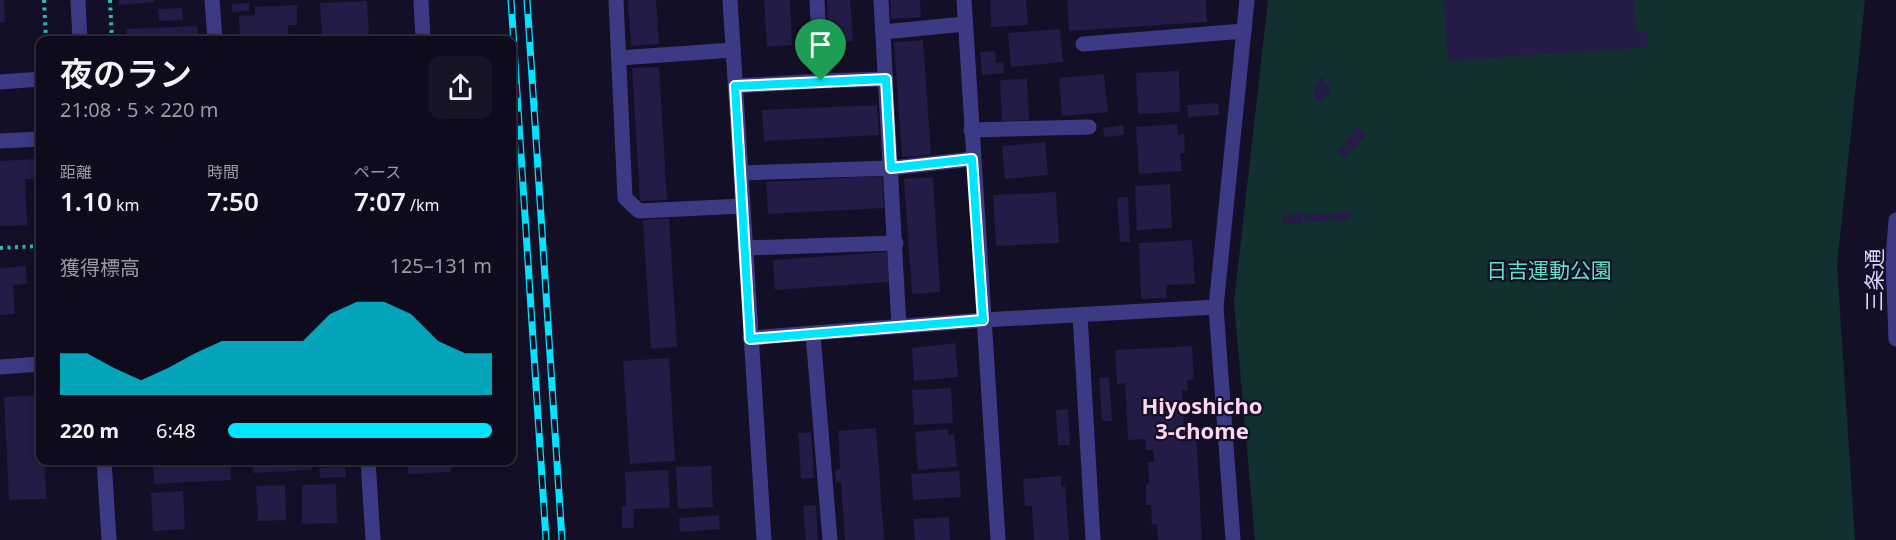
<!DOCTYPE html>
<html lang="ja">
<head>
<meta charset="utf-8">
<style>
  body { margin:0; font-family:"Noto Sans","Noto Sans JP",sans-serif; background:#171425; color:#f1f3f6; height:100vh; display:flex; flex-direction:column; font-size:22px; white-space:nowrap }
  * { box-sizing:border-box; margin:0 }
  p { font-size:20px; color:#9b9ba3 }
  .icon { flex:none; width:33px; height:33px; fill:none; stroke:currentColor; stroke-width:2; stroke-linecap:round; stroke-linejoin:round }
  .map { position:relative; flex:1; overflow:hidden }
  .drawer { position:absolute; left:36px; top:36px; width:480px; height:429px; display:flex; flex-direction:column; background:#0e0b1c; border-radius:12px; box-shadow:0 3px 15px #0003,0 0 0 2px #2e2b3b }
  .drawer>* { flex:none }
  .pin { position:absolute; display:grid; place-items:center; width:51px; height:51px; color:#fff; margin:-62px -26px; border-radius:50% 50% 50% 0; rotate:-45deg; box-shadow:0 0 6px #0007 }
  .pin .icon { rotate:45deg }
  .round { display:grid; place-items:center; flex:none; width:63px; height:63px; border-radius:12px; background:#171425 }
  .head { display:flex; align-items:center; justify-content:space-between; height:102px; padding:0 24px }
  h1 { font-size:33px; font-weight:600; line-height:45px }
  .figures { display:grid; grid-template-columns:repeat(3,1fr); gap:9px; height:102px; padding:6px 24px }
  .figures div { display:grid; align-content:center }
  .figures b { font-size:26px; font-weight:600 }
  .figures small { font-size:16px; font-weight:400 }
  .figures p { font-size:16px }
  .chart { height:168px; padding:12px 24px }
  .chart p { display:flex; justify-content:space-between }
  .chart svg { width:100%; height:108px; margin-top:6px; fill:#00e5ff; opacity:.7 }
  ul { padding:0 24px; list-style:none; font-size:20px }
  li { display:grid; grid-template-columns:96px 72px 1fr; align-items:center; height:45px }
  li i { height:15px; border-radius:8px; background:#00e5ff }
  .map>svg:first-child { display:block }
</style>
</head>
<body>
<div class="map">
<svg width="1896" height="540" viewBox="0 0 1896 540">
  <rect width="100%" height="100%" fill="#130f26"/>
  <path fill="#12302f" d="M1268,0H1865L1837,265L1855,540H1255L1234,302Z"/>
  <g fill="#241b47">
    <path d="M0,0H4L5,22H0Z"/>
    <path d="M119,0H154V2L119,5Z"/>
    <path d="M628,0H656L659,44L631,46Z"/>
    <path d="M764,0H790L792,45L767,47Z"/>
    <path d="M827,0H850L853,41L829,43Z"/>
    <path d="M890,0H920L921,17L891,19Z"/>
    <path d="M990,0H1026L1028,25L991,27Z"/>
    <path d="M1067,0H1206L1207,22L1069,31Z"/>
    <path d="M1444,0H1634L1636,32L1647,31L1648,47L1448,61Z"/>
    <path d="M367,1L369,35L322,37L320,3Z"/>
    <path d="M249,3V11L232,12V4Z"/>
    <path d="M297,5V25H288L289,39L240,40L239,16L255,15V7Z"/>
    <path d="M182,8L183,20L159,21L158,9Z"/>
    <path d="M197,26L198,40H127L126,29Z"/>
    <path d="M1060,29L1063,62L1011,67L1008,33Z"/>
    <path d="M923,40L931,155L902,157L894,42Z"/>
    <path d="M995,51L996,63L1003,62L1004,73L982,75L980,52Z"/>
    <path d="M659,67L667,200L640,201L632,68Z"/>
    <path d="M1179,71L1180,112L1138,114L1136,73Z"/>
    <path d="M1104,74L1108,112L1062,116L1059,78Z"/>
    <path d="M1318,77H1324V85H1330V97L1323,96V101L1316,100V96H1313V85H1318Z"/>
    <path d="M1027,79L1029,120L1002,121L1000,80Z"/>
    <path d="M1218,103L1219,115L1188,117L1187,105Z"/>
    <path d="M877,105L879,135L764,141L762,110Z"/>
    <path d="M1177,124L1178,135L1184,134L1185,153H1180L1182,171L1139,174L1136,127Z"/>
    <path d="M1123,125L1124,135L1104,137L1103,128Z"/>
    <path d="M1357,127L1366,134L1345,158L1337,152Z"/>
    <path d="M1045,142L1048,175L1005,179L1002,146Z"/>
    <path d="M34,159L35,179H25L27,225L0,226V161Z"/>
    <path d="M882,176L884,208L768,214L766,182Z"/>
    <path d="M933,177L940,292L912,294L904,179Z"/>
    <path d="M1170,184L1172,228L1137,230L1135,186Z"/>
    <path d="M1056,192L1059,243L996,246L993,195Z"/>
    <path d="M1128,197L1130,242H1120L1117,198Z"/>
    <path d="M1350,212V220L1330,221L1329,213Z"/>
    <path d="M1326,213L1327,221L1305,222L1304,215Z"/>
    <path d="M1302,214L1303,224H1283L1282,215Z"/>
    <path d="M669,218L677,347L651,349L643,220Z"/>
    <path d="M1192,240L1195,284L1166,285L1167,298L1141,299L1139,243Z"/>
    <path d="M887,252L889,282L775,290L773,260Z"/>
    <path d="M26,266L27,284L13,285L15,314L0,315V268Z"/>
    <path d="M955,343L958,377L914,381L912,348Z"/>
    <path d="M1192,346L1194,379L1187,380L1188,390H1182L1184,428H1196L1202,540H1158L1157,524H1152L1151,505H1146V484L1149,483L1148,462H1154L1153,450H1146L1145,439L1128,440L1125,383L1117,384L1115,350Z"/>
    <path d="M669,358L675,461L630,464L623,361Z"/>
    <path d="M1109,377L1112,421H1102L1099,378Z"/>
    <path d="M951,388L953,423L914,425L912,390Z"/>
    <path d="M40,395V460H51L52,464H45L46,499L9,500L4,397Z"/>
    <path d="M1068,409L1070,445H1058L1056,410Z"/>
    <path d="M876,428L884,540H845L841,482H836L835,470L840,469L838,431Z"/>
    <path d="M948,429V435L954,434L957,467L918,470L915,432Z"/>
    <path d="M811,432L814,478L801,479L798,433Z"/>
    <path d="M153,460H230L231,480L154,484Z"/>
    <path d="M252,460H312V470L253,473Z"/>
    <path d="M407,460H451V472L408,474Z"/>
    <path d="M711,466L713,507L678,509L676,467Z"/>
    <path d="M345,467L346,477L320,478L319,468Z"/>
    <path d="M668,470L670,508L633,509L634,528H622V506H626L625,472Z"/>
    <path d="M959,471L961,497L913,500L911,474Z"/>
    <path d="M1061,476V486H1065L1069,540H1034L1032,506H1025L1023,479Z"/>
    <path d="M336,484L337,523L302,524V485Z"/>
    <path d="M285,485L286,520L258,521L256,486Z"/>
    <path d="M183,491L185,529L153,531L151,493Z"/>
    <path d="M816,505L818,540H806L803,506Z"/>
    <path d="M719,515L720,529L680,532L679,518Z"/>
    <path d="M949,517L950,540H915L913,519Z"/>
  </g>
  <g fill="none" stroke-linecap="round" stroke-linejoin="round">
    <g stroke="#2fb8b0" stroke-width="4" stroke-dasharray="3 4.5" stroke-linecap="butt">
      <path d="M44,0L46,40"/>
      <path d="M110,0L112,40"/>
      <path d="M0,248L40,246"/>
    </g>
    <g stroke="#3d3a85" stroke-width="15">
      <path d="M616,0L625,198L639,211L743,206"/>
      <path d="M817,0L821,81L886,79"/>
      <path d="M881,0L899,327"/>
      <path d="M883,32L965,24"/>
      <path d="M1083,44L1244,31"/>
      <path d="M619,58L733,50"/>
      <path d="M0,82L40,79"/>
      <path d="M735,86L821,81"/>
      <path d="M971,130L1089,127"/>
      <path d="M741,173L891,168L972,159"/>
      <path d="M745,248L896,243"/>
      <path d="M1080,315L1093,540"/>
      <path d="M813,334L830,540"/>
    </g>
    <g stroke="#3d3a85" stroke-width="15">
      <path d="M212,0L215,40"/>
      <path d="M421,0L423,40"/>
      <path d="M730,0L764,540"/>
      <path d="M964,0L998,540"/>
      <path d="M0,141L40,139"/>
      <path d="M750,338L983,320L1216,307"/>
      <path d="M0,367L40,364"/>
      <path d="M368,460L373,540"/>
      <path d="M1233,540L1216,307L1247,0"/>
    </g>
    <g stroke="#3d3a85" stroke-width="15">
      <path d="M78,0L80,40"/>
      <path d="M1896,220L1893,260L1896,339"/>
      <path d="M104,460L109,540"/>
    </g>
    <g stroke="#00e5ff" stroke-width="7">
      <g id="rail">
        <path d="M511,0L546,540"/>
        <path d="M527,0L562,540"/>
      </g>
    </g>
    <use href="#rail" stroke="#130f26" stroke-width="4.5" stroke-dasharray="14" stroke-linecap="butt"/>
  </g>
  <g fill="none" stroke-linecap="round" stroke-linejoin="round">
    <g stroke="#fff" stroke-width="12">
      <path id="route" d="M886,79L891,168L972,159L983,320L750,339L735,86Z"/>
    </g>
    <use href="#route" stroke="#00e5ff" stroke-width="8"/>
  </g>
  <g text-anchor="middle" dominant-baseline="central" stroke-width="4.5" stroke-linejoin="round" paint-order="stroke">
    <g font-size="21" fill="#5fe0c0" stroke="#130f26">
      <text x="1549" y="270">日吉運動公園</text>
    </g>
    <g font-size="21" fill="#d9d4ff" stroke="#130f26">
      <text transform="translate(1874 280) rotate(-90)">三条通</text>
    </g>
    <g font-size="22" font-weight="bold" fill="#ffd6f0" stroke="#130f26">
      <text x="1202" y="405">Hiyoshicho<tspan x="1202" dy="25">3-chome</tspan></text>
    </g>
  </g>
</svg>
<div class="pin" style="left:821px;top:81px;background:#1e9e55"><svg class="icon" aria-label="arrive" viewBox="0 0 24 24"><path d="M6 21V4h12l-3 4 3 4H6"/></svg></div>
<section class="drawer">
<div class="head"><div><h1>夜のラン</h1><p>21:08 · 5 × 220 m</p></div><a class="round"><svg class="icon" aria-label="share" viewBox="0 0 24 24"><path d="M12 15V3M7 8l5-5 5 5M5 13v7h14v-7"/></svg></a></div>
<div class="figures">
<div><p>距離</p><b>1.10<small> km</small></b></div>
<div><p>時間</p><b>7:50</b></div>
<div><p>ペース</p><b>7:07<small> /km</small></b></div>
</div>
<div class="chart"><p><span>獲得標高</span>125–131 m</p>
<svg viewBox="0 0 160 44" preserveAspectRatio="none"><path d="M0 44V27L10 27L20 33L30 38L40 33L50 27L60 22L70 22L80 22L90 22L100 11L110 6L120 6L130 11L140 22L150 27L160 27V44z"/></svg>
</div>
<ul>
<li><b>220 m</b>6:48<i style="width:100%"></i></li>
</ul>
</section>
</div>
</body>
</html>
